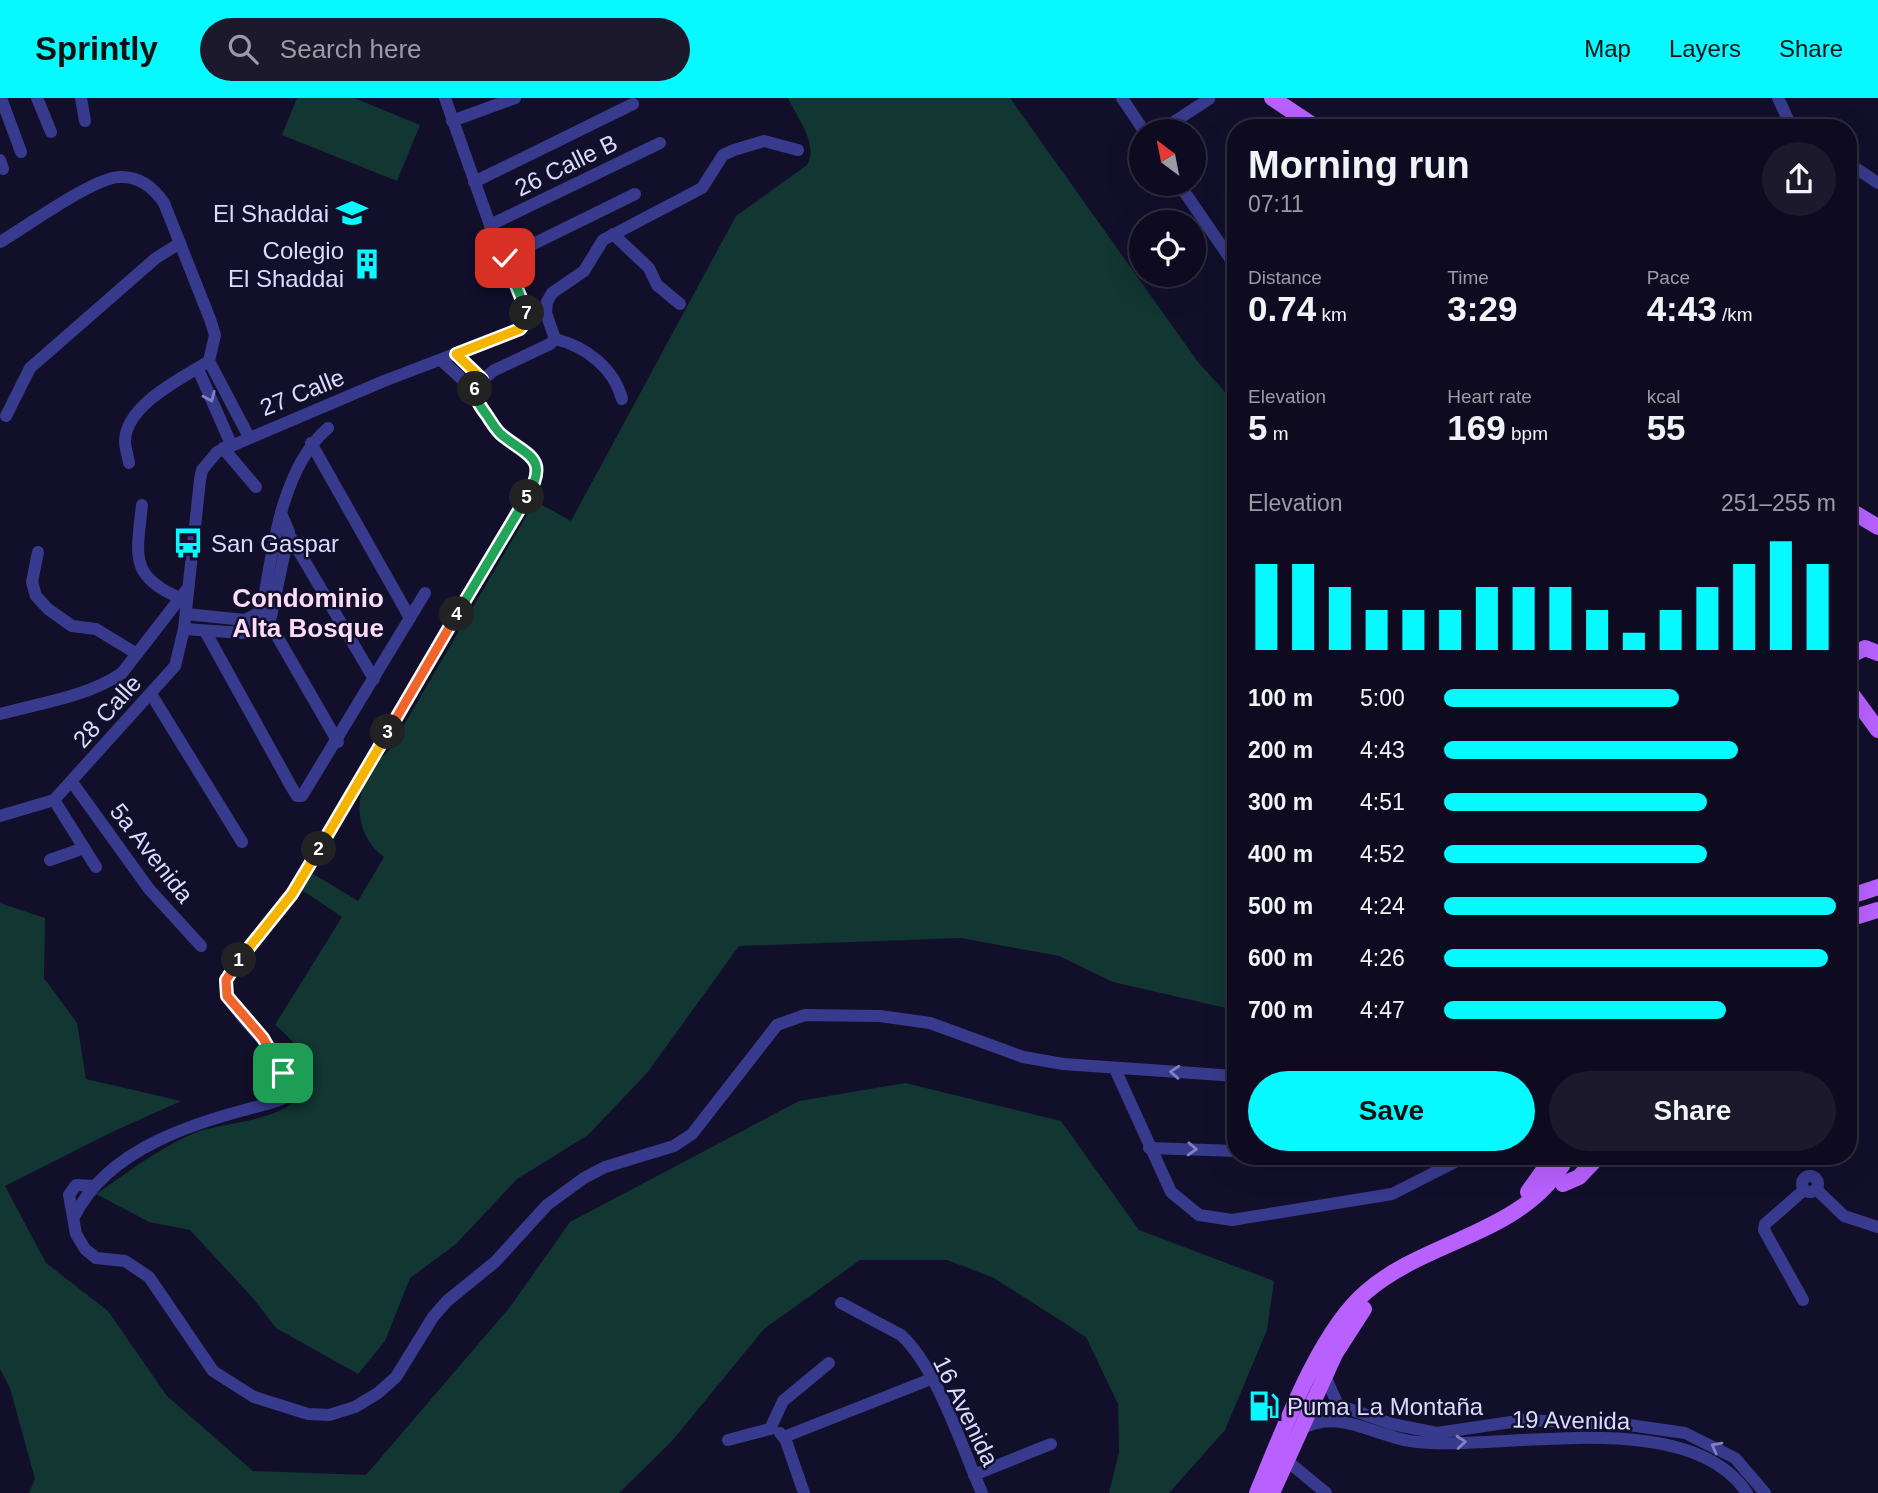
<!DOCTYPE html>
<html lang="en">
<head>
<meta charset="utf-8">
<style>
  body { margin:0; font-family:Arial,sans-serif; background:#1c192d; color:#f1f3f6; height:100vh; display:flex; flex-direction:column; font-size:26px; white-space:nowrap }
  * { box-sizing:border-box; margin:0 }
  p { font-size:23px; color:#9b9ba5 }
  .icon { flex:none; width:38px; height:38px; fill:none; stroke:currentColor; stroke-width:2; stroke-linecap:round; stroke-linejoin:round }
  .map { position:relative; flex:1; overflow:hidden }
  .side { position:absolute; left:1227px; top:21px; width:630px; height:1046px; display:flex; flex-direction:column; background:#0e0b20; border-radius:28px; box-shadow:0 7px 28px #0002,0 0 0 2px #2e2b3e }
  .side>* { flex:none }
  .needle { width:46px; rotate:328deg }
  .tools { position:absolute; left:1129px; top:21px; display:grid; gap:14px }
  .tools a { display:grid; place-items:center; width:77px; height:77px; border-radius:50%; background:#0e0b20; box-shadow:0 7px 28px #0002,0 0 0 2px #2e2b3e; font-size:35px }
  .pin { position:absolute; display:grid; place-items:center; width:60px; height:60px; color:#fff; margin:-30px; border-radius:14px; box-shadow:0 4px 10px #0006 }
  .km { position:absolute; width:35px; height:35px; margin:-18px; border-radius:50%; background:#222; color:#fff; font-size:19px; line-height:35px; text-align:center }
  .round { display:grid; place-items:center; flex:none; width:74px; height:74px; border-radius:37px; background:#1c192d }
  .overview { display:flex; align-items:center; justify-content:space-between; height:119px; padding:0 21px }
  h1 { font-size:38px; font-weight:600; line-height:52px }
  .figures { display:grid; grid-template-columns:repeat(3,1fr); gap:10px; height:119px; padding:7px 21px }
  .figures div { display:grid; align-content:center }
  .figures b { font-size:35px; font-weight:600 }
  .figures small { font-size:19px; font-weight:400 }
  .figures p { font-size:19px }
  .chart { height:196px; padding:14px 21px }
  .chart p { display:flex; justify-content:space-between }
  .chart svg { width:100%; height:126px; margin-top:7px; stroke:#06f9ff; stroke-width:6 }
  .button { display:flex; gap:14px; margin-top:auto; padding:14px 21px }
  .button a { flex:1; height:80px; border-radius:42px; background:#06f9ff; color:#111; font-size:28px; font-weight:600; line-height:80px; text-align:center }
  .button a+a { background:#1c192d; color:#f1f3f6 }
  ul { padding:0 21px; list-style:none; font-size:23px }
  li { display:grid; grid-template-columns:112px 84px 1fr; align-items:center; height:52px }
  li i { height:18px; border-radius:9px; background:#06f9ff }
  header { display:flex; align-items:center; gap:42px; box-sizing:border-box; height:98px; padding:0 35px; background:#06f9ff; color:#111 }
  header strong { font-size:33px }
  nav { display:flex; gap:38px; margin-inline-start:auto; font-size:24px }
  .search { width:490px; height:63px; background:#1c192d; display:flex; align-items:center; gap:18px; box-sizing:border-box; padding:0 24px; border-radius:38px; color:#9b9ba5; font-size:26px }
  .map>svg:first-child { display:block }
</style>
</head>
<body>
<header>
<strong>Sprintly</strong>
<div class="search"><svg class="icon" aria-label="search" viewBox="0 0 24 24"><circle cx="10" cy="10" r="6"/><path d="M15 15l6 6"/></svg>Search here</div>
<nav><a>Map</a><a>Layers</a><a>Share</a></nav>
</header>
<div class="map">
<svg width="1878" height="1395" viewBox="0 0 1878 1395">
  <rect width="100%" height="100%" fill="#120f2b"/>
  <g fill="#123632">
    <path d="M297,0H354L420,27L397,83L282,37Z"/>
    <path d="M788,0H1010L1198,264L1235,305V912L1113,884L1059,858L961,840L739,848L647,975L588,1037L517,1081L456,1146L410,1180L385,1243L358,1276L276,1230L252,1199L190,1132L149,1124L96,1096C128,1074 160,1049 197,1034C230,1022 308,1024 306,975C304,954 291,940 275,927L342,819L299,790L310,774L358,803L384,759C356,738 352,701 372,671C382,655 396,652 401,632L535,403L571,423L736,118L807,67C819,46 797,20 788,0Z"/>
    <path d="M0,805L45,820L44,880L77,925L86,981L181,1003L110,1035L5,1088L46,1165L108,1213L167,1298L253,1373L366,1377L510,1209L570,1124L799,1003L905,985L1061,1023L1139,1132L1274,1183L1267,1232L1225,1332L1169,1395H1109L1119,1354L1118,1306L1086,1239L994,1180L947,1162H860L764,1231L672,1343L619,1395H29L35,1381L10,1290L0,1271Z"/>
  </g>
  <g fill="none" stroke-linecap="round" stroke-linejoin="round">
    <g stroke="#383b8d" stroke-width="12">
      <path d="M1,0L21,54"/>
      <path d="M37,0L51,34"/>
      <path d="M81,0L85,23"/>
      <path d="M1122,0L1144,33"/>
      <path d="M1778,0L1792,30"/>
      <path d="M452,23L515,0"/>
      <path d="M1160,33L1209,1"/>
      <path d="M0,62L3,71"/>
      <path d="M1848,65L1878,85"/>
      <path d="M474,84L633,6"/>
      <path d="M1179,86L1236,169"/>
      <path d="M490,127L660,45"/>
      <path d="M613,136L649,170L657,187L680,206"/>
      <path d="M0,144C26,129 93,80 119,79C139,78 154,90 164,105L210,221L215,237L209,263L249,339"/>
      <path d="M505,160L635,96"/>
      <path d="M555,241C585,248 614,270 622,301"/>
      <path d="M456,256L482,281"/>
      <path d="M441,262L475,293"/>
      <path d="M198,271L231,346"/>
      <path d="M6,318L30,270L156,160L180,145"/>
      <path d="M311,345L410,520"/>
      <path d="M223,350L256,389"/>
      <path d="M129,365C128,358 125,350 125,343C126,306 183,280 209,263"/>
      <path d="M142,407C137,456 128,478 180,500"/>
      <path d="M287,433L374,581"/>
      <path d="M38,454L32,484L36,498L48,511L72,528L96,531L137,556"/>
      <path d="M186,516L245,522L262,513C272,454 281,370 328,330"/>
      <path d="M266,519L338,644"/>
      <path d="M184,531L243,535L270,523L289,434L281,415"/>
      <path d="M205,533L292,690L297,698H302L425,495"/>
      <path d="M151,596L242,744"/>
      <path d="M0,616C40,605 87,599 122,575L188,490"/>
      <path d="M72,684L149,791L201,848"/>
      <path d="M54,702L96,769"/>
      <path d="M0,718L54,702L175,568L184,531L200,382L202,372L217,354L384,283L520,231L527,223L528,216L490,127L445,0"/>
      <path d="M50,762L84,750"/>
      <path d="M1115,971L1171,1094L1199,1117L1232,1122L1392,1096L1465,1059"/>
      <path d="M1149,1050L1236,1053"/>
      <circle cx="1810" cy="1086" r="8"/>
      <path d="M95,1088L76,1087L69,1097L76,1136L85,1151L96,1160L125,1163L149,1179L213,1273L254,1299L308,1316L329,1317L355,1309L378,1295L396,1279L433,1219L447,1203L495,1164L547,1107L584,1080L605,1069L674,1048L692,1036L777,927L805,917L880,918L930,925L1023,959L1063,966L1236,978"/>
      <path d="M1816,1091L1844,1118L1878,1129"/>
      <path d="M74,1119C108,1049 197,1024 267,1006L282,1001C304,957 220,919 226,882L292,796L534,385C541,349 522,355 501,336C490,327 482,312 475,300L477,287L493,273L550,246L555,241L546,215L547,204L552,195L584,173L603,142L702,90L723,57L734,52L764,43L798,52"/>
      <path d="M1803,1202L1764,1132L1765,1126L1804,1092"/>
      <path d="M841,1205L901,1237C936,1268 963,1352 982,1395"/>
      <path d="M1325,1278L1338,1307"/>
      <path d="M770,1331L783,1303L829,1265"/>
      <path d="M1300,1332C1338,1308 1376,1340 1417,1344C1505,1353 1689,1307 1747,1395"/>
      <path d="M780,1335L786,1343L804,1395"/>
      <path d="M784,1339L931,1281"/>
      <path d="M728,1342L770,1331"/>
      <path d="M1285,1348L1302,1316L1338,1307L1392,1326L1437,1335L1525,1322L1629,1327L1685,1335L1735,1360L1765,1395"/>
      <path d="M1286,1362L1326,1395"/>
      <path d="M974,1377L1051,1346"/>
    </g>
    <g stroke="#b861ff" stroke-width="16">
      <path d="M1272,0L1317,30"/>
      <path d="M1848,411L1878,429"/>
      <path d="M1848,559L1865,550L1878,555"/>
      <path d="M1848,591L1878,632"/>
      <path d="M1848,799L1878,789"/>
      <path d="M1848,821L1878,812"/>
      <path d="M1563,1086L1579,1079L1598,1059"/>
      <path d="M1528,1094L1553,1059"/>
      <path d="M1257,1395C1282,1336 1318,1235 1366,1194C1428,1140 1525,1137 1567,1059"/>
      <path d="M1272,1395L1335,1256L1364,1211"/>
    </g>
  </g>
  <defs><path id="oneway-chevron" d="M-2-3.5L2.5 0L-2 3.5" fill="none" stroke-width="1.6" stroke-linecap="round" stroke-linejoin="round" transform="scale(1.75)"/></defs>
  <g stroke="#8183c0">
    <use href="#oneway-chevron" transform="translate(210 299) rotate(66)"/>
    <use href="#oneway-chevron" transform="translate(1175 974) rotate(-176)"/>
    <use href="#oneway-chevron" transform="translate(1192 1051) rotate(3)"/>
    <use href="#oneway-chevron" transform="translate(1461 1344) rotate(-5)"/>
    <use href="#oneway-chevron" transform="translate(1716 1349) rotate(-152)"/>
  </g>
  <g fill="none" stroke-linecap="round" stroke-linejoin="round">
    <g stroke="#fff" stroke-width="14">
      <path id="split-1" d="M239,862L226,882L227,898L263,940L283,975"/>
    </g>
    <g stroke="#fff" stroke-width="14">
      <path id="split-2" d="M239,862L292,796L319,751"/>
    </g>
    <g stroke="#fff" stroke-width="14">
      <path id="split-3" d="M319,751L388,634"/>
    </g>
    <g stroke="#fff" stroke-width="14">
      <path id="split-4" d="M388,634L457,516"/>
    </g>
    <g stroke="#fff" stroke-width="14">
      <path id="split-5" d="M457,516L527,399"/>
    </g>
    <g stroke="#fff" stroke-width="14">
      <path id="split-6" d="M475,291C475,301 480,308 486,316C491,323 496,333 503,338C530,359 549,361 527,399"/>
    </g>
    <g stroke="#fff" stroke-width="14">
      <path id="split-7" d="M475,291L482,281L456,256L520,231L527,222V215"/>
    </g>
    <g stroke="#fff" stroke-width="14">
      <path id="split-8" d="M505,160L527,215"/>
    </g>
    <use href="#split-1" stroke="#f0652b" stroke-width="9"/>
    <use href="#split-2" stroke="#f5b400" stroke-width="9"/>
    <use href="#split-3" stroke="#f5b400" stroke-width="9"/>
    <use href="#split-4" stroke="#f0652b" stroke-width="9"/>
    <use href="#split-5" stroke="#22a559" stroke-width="9"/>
    <use href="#split-6" stroke="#22a559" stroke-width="9"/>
    <use href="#split-7" stroke="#f5b400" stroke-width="9"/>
    <use href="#split-8" stroke="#22a559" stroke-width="9"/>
  </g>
  <defs>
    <g id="school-bare" transform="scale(2.415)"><path d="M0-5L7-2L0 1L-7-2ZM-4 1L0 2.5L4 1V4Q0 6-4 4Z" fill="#06f9ff" stroke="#120f2b" stroke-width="2.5" paint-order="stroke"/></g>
    <g id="building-bare" transform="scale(2.415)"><path d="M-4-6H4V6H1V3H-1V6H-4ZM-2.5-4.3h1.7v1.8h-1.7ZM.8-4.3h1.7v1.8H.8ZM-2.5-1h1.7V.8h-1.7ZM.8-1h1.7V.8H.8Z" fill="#06f9ff" stroke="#120f2b" stroke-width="2.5" paint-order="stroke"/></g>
    <g id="bus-bare" transform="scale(2.415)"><path d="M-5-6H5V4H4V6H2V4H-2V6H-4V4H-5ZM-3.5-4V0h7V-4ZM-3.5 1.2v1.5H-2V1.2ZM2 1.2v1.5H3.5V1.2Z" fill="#06f9ff" stroke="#120f2b" stroke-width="2.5" paint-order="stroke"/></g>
    <g id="fuel-bare" transform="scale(2.415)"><path d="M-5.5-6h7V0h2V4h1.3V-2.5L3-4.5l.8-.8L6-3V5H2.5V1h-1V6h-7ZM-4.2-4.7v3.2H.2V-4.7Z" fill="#06f9ff" stroke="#120f2b" stroke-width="2.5" paint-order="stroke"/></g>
  </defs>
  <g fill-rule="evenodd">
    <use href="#school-bare" x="352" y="115"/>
    <use href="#building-bare" x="367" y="166"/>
    <use href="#bus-bare" x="188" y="445"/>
    <use href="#fuel-bare" x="1264" y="1308"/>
  </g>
  <g text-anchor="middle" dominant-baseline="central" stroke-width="5" stroke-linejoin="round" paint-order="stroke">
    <g font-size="24" fill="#dbdaff" stroke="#120f2b">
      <text transform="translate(566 67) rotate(-26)">26 Calle B</text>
      <text transform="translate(302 294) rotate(-22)">27 Calle</text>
      <text transform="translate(107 613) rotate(-48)">28 Calle</text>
      <text transform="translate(152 755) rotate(52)">5a Avenida</text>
      <text transform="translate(966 1313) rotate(64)">16 Avenida</text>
      <text transform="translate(1571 1322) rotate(1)">19 Avenida</text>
    </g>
    <g font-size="24" fill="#dbdaff" stroke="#120f2b" text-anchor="end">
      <text x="329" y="115">El Shaddai</text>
      <text x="344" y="152">Colegio<tspan x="344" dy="28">El Shaddai</tspan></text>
      <text x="211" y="445" text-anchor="start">San Gaspar</text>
      <text x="1287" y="1308" text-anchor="start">Puma La Montaña</text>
    </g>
    <g font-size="26" font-weight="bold" fill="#ffdcf5" stroke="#120f2b">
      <text x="308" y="500">Condominio<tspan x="308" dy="30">Alta Bosque</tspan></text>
    </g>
  </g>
</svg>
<div class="tools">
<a><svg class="needle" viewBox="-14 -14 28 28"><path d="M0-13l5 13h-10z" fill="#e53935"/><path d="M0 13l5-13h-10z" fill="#9b9ba5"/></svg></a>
<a><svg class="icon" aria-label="locate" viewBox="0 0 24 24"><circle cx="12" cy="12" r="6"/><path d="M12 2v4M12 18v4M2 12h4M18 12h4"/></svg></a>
</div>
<div class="pin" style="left:283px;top:975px;background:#1e9e55"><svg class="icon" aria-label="arrive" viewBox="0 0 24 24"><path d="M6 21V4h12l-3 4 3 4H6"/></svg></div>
<div class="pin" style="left:505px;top:160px;background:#d93025"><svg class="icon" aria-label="check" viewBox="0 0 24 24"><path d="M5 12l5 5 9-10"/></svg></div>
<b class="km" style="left:239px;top:862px">1</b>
<b class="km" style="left:319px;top:751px">2</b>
<b class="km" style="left:388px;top:634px">3</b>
<b class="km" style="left:457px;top:516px">4</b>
<b class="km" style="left:527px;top:399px">5</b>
<b class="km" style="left:475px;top:291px">6</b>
<b class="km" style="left:527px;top:215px">7</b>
<section class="side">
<div class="overview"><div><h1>Morning run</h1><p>07:11</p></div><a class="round"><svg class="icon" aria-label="share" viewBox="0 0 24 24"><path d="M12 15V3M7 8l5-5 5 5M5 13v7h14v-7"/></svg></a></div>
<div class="figures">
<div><p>Distance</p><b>0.74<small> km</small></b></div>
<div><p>Time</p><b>3:29</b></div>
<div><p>Pace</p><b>4:43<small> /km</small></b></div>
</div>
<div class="figures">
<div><p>Elevation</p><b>5<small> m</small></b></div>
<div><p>Heart rate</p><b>169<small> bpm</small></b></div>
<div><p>kcal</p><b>55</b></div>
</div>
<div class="chart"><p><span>Elevation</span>251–255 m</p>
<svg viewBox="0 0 160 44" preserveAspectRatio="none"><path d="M5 44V14M15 44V14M25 44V22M35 44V30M45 44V30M55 44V30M65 44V22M75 44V22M85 44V22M95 44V30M105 44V38M115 44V30M125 44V22M135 44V14M145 44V6M155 44V14"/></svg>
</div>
<ul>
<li><b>100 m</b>5:00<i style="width:60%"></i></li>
<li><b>200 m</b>4:43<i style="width:75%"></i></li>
<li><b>300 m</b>4:51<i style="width:67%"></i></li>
<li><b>400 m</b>4:52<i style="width:67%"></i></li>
<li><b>500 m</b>4:24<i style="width:100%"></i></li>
<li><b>600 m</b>4:26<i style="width:98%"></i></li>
<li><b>700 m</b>4:47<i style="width:72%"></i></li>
</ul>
<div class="button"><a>Save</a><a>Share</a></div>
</section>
</div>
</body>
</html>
